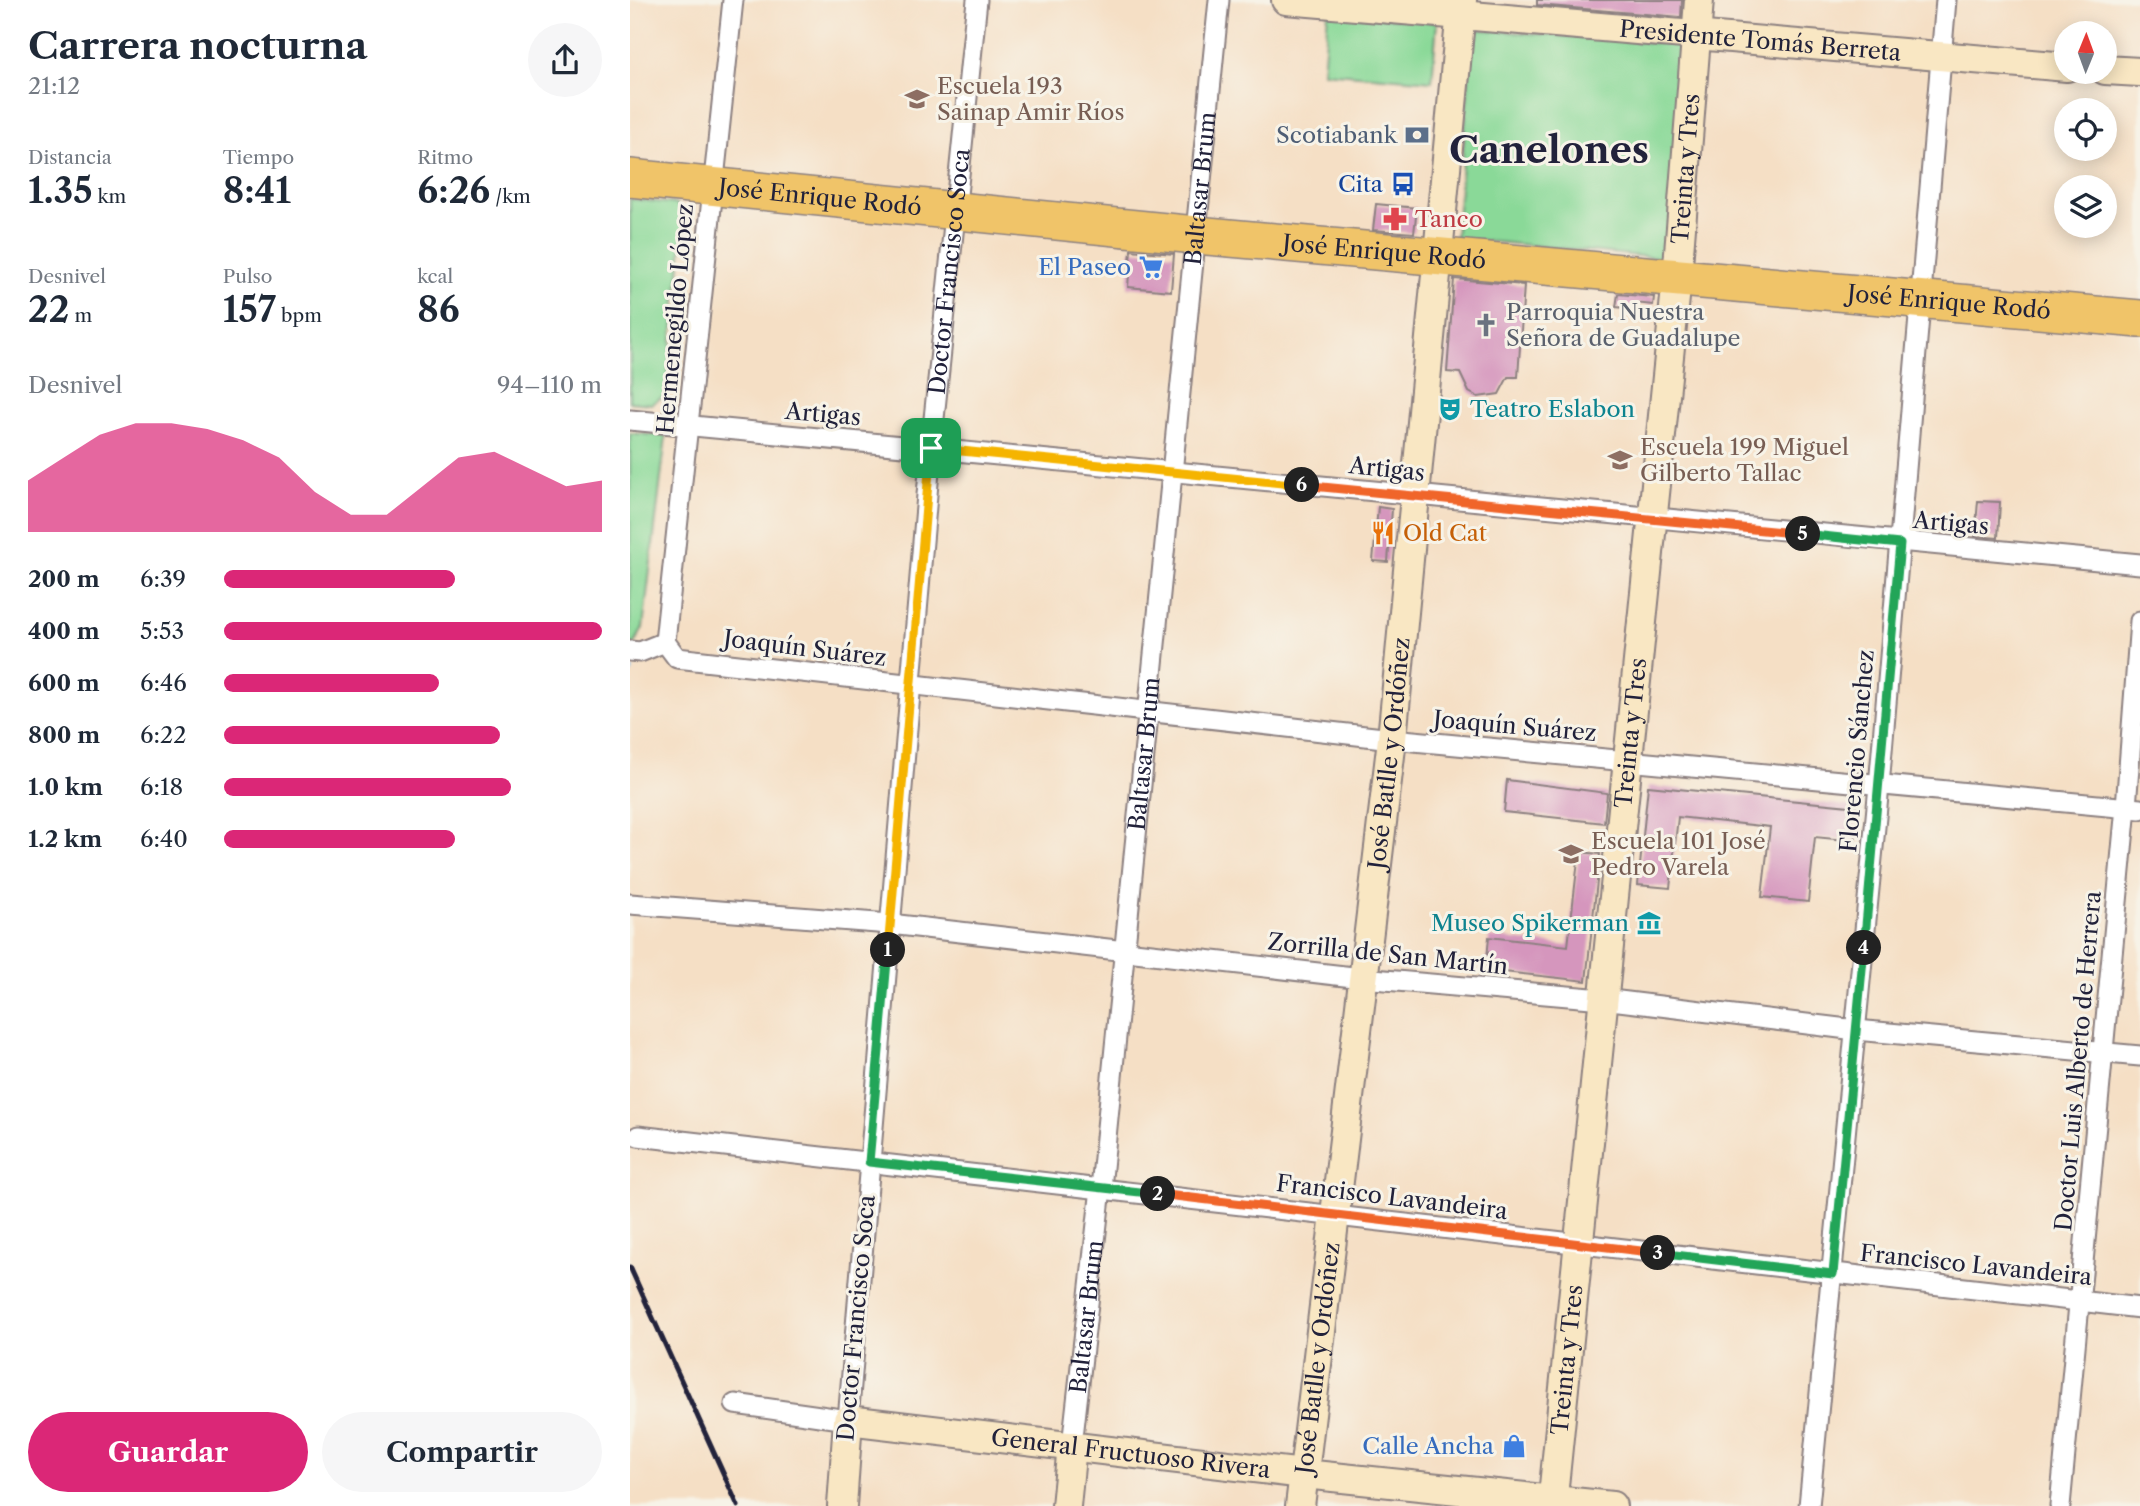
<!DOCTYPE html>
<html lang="es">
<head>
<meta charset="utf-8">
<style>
  body { margin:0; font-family:"Libre Caslon Text",serif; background:#f6f6f7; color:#1f2937; height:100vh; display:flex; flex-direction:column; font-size:26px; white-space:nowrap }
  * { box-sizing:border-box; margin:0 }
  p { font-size:23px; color:#747a83 }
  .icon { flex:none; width:38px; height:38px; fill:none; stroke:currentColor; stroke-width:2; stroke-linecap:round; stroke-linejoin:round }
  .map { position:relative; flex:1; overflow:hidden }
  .side { display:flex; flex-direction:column; background:#fff; width:630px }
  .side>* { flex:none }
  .needle { width:46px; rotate:1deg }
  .fabs { position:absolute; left:1424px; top:21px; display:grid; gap:14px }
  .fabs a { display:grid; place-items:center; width:63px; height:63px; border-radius:50%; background:#fff; box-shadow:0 4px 18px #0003; font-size:35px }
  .pin { position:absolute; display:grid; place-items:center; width:60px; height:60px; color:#fff; margin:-30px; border-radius:14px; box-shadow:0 4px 10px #0006 }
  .km { position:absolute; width:35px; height:35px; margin:-18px; border-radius:50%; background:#222; color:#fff; font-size:19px; line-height:35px; text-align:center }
  .round { display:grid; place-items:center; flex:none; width:74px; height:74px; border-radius:37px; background:#f6f6f7 }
  .summary { display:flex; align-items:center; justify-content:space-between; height:119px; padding:0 28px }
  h1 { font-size:38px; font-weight:800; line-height:52px }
  .figures { display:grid; grid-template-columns:repeat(3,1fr); gap:10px; height:119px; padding:7px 28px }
  .figures div { display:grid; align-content:center }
  .figures b { font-size:35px; font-weight:800 }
  .figures small { font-size:19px; font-weight:400 }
  .figures p { font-size:19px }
  .chart { height:196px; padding:14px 28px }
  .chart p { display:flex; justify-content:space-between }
  .chart svg { width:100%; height:126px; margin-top:7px; fill:#db2777; opacity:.7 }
  .button { display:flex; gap:14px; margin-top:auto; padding:14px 28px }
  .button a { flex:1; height:80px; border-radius:42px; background:#db2777; color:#fff; font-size:28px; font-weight:800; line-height:80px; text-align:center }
  .button a+a { background:#f6f6f7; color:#1f2937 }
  ul { padding:0 28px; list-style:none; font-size:23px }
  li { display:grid; grid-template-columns:112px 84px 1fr; align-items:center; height:52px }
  li i { height:18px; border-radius:9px; background:#db2777 }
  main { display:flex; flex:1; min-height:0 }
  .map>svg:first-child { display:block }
</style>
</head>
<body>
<main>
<section class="side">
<div class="summary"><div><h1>Carrera nocturna</h1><p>21:12</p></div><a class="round"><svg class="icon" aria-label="share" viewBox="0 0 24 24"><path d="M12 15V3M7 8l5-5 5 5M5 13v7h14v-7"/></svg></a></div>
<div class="figures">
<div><p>Distancia</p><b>1.35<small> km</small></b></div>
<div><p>Tiempo</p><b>8:41</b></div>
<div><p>Ritmo</p><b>6:26<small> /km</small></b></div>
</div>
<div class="figures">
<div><p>Desnivel</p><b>22<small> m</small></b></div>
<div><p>Pulso</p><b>157<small> bpm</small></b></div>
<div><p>kcal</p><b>86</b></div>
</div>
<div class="chart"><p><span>Desnivel</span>94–110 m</p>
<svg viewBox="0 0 160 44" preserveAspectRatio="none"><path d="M0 44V26L10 18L20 10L30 6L40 6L50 8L60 12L70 18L80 30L90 38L100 38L110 28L120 18L130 16L140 22L150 28L160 26V44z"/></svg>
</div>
<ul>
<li><b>200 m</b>6:39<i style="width:61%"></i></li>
<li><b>400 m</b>5:53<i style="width:100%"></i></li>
<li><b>600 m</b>6:46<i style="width:57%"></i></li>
<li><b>800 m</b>6:22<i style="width:73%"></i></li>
<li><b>1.0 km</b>6:18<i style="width:76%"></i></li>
<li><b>1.2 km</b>6:40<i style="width:61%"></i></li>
</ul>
<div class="button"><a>Guardar</a><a>Compartir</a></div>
</section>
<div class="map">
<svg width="1510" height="1506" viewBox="0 0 1510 1506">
  <rect width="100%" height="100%" fill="#f7f3e8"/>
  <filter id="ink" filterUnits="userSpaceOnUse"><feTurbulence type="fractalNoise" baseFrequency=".0143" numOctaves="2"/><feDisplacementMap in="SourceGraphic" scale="14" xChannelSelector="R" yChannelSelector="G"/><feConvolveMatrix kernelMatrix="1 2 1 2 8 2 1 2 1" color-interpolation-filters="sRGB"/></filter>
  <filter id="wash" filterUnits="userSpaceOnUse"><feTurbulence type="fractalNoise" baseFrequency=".00686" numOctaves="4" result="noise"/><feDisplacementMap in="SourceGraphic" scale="28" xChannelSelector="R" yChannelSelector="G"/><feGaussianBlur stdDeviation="1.57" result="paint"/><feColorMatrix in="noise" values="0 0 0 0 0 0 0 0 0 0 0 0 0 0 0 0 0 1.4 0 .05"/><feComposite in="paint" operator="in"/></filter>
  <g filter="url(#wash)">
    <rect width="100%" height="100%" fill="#f5dfc5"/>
    <g fill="#8ad998" stroke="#567e6a" stroke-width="2">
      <path d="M698,13L807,22L802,81L693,72Z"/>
      <path d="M843,29L1054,45L1039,259L826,238Z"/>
      <path d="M0,199L47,204L55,218L36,395L21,404L0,402Z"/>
      <path d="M0,433L36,436L13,628L0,653Z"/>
    </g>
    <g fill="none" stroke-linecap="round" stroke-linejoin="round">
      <path stroke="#76c1ef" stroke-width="5" d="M0,672L1,670"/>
    </g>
    <g id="blocks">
      <g fill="#d596bd">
        <path d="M907,0H1052L1051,17L907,5Z"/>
        <path d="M746,204L787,208L784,233L743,230Z"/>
        <path d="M501,250L544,254L541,291L498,287Z"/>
        <path d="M824,279L894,285L888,377H878L869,394L848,397L839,392L830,373L817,372Z"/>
        <path d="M988,294L1024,297L1023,305L1005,303L1004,309L986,307Z"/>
        <path d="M1348,501L1370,502L1368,538L1345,536Z"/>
        <path d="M748,507L762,509L758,562L743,561Z"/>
        <path d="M877,780L977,793L974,823L874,812Z"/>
        <path d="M1018,786L1229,807L1225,841L1185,837L1178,902L1132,897L1140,827L1048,817L1040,888L1008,885Z"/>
        <path d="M949,852L970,854L956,981L856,970L859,937L938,946Z"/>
      </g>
    </g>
  </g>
  <g filter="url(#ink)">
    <use href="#blocks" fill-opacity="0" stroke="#8c8080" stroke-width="2"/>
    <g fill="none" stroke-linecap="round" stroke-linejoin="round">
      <g stroke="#8c8080" stroke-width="23">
        <g id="street">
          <path d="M103,0L35,642L47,658L762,739L1510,809"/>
          <path d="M0,420L1510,564"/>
          <path d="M0,651L10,652L35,642"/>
          <path d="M0,904L260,924L732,978L973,999L1226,1030L1510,1056"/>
          <path d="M8,1136L1510,1308"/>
          <path id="s1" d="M105,1404L218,1420L301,448L347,0"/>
          <path id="s2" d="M442,1446L471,1188L589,0"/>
          <path d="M1179,1506L1249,786L1316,0"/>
          <path d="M1430,1506L1496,807L1510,621"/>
        </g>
      </g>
      <g stroke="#8c8080" stroke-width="32">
        <g id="secondary">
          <path id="s3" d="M656,0L1437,67"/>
          <path d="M1475,70L1510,72"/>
          <path id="s4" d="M212,1506L218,1420L674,1474L982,1506"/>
          <path d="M436,1506L442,1446"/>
          <path id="s5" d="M670,1506L762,739L832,0"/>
          <path id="s6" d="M922,1506L1047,278L1069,0"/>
        </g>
      </g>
      <g stroke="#8c8080" stroke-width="40">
        <g id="highway">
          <path id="s7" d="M0,178L566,235L1510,319"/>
        </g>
      </g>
      <use href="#street" stroke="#fff" stroke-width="19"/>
      <use href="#secondary" stroke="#f9e7c3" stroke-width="28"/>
      <use href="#highway" stroke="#f0c469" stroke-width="37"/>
      <path stroke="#22223b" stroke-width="5" d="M0,1267L108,1506"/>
    </g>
  </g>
  <g fill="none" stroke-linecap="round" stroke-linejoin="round" filter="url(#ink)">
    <g stroke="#fff" stroke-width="14">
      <path id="split-1" d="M258,950L301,448"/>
    </g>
    <g stroke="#fff" stroke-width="14">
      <path id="split-2" d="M258,950L239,1162L528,1194"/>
    </g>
    <g stroke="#fff" stroke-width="14">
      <path id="split-3" d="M528,1194L1028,1253"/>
    </g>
    <g stroke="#fff" stroke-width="14">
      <path id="split-4" d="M1028,1253L1203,1274L1234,948"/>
    </g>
    <g stroke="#fff" stroke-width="14">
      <path id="split-5" d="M1173,534L1270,544L1234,948"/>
    </g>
    <g stroke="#fff" stroke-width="14">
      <path id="split-6" d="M672,485L1173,534"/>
    </g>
    <g stroke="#fff" stroke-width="14">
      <path id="split-7" d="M301,448L672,485"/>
    </g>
    <use href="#split-1" stroke="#f5b400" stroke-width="9"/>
    <use href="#split-2" stroke="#22a559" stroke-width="9"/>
    <use href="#split-3" stroke="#f0652b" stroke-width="9"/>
    <use href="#split-4" stroke="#22a559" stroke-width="9"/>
    <use href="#split-5" stroke="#22a559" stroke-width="9"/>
    <use href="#split-6" stroke="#f0652b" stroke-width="9"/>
    <use href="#split-7" stroke="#f5b400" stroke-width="9"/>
  </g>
  <defs>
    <g id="school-bare" transform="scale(1.89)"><path d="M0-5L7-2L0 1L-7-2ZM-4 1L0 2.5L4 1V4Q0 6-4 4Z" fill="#8d6e63" stroke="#f7f3e8" stroke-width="2.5" paint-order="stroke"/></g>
    <g id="bank-bare" transform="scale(1.89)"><path d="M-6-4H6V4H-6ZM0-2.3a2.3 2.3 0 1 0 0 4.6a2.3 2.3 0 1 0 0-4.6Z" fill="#5c6f8a" stroke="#f7f3e8" stroke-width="2.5" paint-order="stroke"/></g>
    <g id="bus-bare" transform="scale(1.89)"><path d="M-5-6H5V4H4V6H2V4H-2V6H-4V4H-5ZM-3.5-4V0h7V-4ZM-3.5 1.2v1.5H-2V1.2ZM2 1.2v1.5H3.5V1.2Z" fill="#1a4fb4" stroke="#f7f3e8" stroke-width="2.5" paint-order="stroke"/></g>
    <g id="pharmacy-bare" transform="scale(1.89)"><path d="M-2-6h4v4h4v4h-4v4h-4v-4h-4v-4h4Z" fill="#e0444e" stroke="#f7f3e8" stroke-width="2.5" paint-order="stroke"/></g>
    <g id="supermarket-bare" transform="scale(1.89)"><path d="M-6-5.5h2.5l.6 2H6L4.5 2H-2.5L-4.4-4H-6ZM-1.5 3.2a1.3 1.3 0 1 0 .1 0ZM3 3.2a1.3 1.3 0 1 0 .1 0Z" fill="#3f7fe0" stroke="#f7f3e8" stroke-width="2.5" paint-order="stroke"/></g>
    <g id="church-bare" transform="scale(1.89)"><path d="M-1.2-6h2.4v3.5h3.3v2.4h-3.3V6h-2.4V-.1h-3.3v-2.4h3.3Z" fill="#6b7280" stroke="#f7f3e8" stroke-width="2.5" paint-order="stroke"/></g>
    <g id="theatre-bare" transform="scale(1.89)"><path d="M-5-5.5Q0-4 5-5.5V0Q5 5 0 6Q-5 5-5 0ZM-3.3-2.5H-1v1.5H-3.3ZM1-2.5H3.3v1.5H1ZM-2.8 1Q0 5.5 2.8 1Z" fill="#0f9aa8" stroke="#f7f3e8" stroke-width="2.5" paint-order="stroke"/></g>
    <g id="restaurant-bare" transform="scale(1.89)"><path d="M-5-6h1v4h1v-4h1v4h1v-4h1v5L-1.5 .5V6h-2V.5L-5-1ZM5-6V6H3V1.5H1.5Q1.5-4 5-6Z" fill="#e8710a" stroke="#f7f3e8" stroke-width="2.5" paint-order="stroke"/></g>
    <g id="museum-bare" transform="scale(1.89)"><path d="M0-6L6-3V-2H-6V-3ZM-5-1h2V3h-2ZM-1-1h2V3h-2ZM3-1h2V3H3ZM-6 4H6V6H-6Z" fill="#0f9aa8" stroke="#f7f3e8" stroke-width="2.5" paint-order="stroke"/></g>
    <g id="shop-bare" transform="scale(1.89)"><path d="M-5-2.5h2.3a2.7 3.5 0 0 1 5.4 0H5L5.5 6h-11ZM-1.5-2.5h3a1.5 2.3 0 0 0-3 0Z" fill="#3f7fe0" stroke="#f7f3e8" stroke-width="2.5" paint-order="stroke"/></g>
  </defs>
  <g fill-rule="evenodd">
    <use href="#school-bare" x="287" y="99"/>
    <use href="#bank-bare" x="787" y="135"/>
    <use href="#bus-bare" x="773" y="184"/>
    <use href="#pharmacy-bare" x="765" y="219"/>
    <use href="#supermarket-bare" x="521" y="267"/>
    <use href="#church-bare" x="856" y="325"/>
    <use href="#theatre-bare" x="820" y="409"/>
    <use href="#school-bare" x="990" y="460"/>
    <use href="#restaurant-bare" x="753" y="533"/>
    <use href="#school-bare" x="941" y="854"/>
    <use href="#museum-bare" x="1019" y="923"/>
    <use href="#shop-bare" x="884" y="1446"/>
  </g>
  <g text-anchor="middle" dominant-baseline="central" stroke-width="6" stroke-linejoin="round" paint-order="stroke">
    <g font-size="23" fill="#22223b" stroke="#f7f3e8">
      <text stroke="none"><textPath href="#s3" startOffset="476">Presidente Tomás Berreta</textPath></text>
      <text stroke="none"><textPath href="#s6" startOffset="1344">Treinta y Tres</textPath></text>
      <text stroke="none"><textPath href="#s2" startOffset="1264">Baltasar Brum</textPath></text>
      <text stroke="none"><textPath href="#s7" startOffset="191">José Enrique Rodó</textPath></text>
      <text stroke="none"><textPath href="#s7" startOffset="758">José Enrique Rodó</textPath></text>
      <text stroke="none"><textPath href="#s1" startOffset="1267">Doctor Francisco Soca</textPath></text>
      <text stroke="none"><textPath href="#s7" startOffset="1325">José Enrique Rodó</textPath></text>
      <text transform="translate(45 319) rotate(-85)">Hermenegildo López</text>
      <text transform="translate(193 414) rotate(5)">Artigas</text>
      <text transform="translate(757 469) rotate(6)">Artigas</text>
      <text transform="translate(1321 523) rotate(5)">Artigas</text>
      <text transform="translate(175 648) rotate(7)">Joaquín Suárez</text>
      <text transform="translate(885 726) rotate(5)">Joaquín Suárez</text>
      <text stroke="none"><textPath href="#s6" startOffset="777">Treinta y Tres</textPath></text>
      <text transform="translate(1227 751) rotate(-85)">Florencio Sánchez</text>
      <text stroke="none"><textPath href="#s2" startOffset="696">Baltasar Brum</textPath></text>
      <text stroke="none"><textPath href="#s5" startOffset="758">José Batlle y Ordóñez</textPath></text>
      <text transform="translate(758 954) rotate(6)">Zorrilla de San Martín</text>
      <text transform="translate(1448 1061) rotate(-85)">Doctor Luis Alberto de Herrera</text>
      <text transform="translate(762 1197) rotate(7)">Francisco Lavandeira</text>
      <text transform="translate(1346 1265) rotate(6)">Francisco Lavandeira</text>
      <text stroke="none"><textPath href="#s2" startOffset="130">Baltasar Brum</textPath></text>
      <text transform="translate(226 1318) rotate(-85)">Doctor Francisco Soca</text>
      <text stroke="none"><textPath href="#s5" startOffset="149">José Batlle y Ordóñez</textPath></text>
      <text stroke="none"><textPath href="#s6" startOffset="147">Treinta y Tres</textPath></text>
      <text stroke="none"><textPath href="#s4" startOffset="371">General Fructuoso Rivera</textPath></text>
    </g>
    <g font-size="23" fill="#785e54" stroke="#f7f3e8" text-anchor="start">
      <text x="307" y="86">Escuela 193<tspan x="307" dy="26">Sainap Amir Ríos</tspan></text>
      <text x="1010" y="447">Escuela 199 Miguel<tspan x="1010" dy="26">Gilberto Tallac</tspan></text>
      <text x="961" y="841">Escuela 101 José<tspan x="961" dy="26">Pedro Varela</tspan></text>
    </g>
    <g font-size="23" fill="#4e5e75" stroke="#f7f3e8" text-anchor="end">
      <text x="767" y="135">Scotiabank</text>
    </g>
    <g font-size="23" fill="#164399" stroke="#f7f3e8" text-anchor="end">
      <text x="753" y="184">Cita</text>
    </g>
    <g font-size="23" fill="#be3a42" stroke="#f7f3e8" text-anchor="start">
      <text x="785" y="219">Tanco</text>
    </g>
    <g font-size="23" fill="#366cbe" stroke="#f7f3e8" text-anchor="end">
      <text x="501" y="267">El Paseo</text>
      <text x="864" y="1446">Calle Ancha</text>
    </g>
    <g font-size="23" fill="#5b616d" stroke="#f7f3e8" text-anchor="start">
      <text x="876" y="312">Parroquia Nuestra<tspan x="876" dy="26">Señora de Guadalupe</tspan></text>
    </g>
    <g font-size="23" fill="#0d838f" stroke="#f7f3e8" text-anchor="start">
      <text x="840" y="409">Teatro Eslabon</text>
      <text x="999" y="923" text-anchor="end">Museo Spikerman</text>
    </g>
    <g font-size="23" fill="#c56008" stroke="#f7f3e8" text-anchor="start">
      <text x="773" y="533">Old Cat</text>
    </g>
    <g font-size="37" font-weight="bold" fill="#22223b" stroke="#f7f3e8">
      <text x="919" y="150">Canelones</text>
    </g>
  </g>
</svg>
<div class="fabs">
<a><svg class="needle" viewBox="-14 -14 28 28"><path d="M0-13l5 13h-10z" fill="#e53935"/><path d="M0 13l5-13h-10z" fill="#747a83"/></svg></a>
<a><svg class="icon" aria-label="locate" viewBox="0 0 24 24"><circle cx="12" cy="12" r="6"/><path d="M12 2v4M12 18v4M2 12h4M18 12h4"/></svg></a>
<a><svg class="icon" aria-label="layers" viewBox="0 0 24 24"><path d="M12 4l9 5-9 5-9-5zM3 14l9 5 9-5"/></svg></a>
</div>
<div class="pin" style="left:301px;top:448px;background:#1e9e55"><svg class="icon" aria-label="arrive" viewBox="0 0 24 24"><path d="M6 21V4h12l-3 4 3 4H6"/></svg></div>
<b class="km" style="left:258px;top:950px">1</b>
<b class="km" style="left:528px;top:1194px">2</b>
<b class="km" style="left:1028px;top:1253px">3</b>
<b class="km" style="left:1234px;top:948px">4</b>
<b class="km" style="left:1173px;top:534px">5</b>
<b class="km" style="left:672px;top:485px">6</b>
</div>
</main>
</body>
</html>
